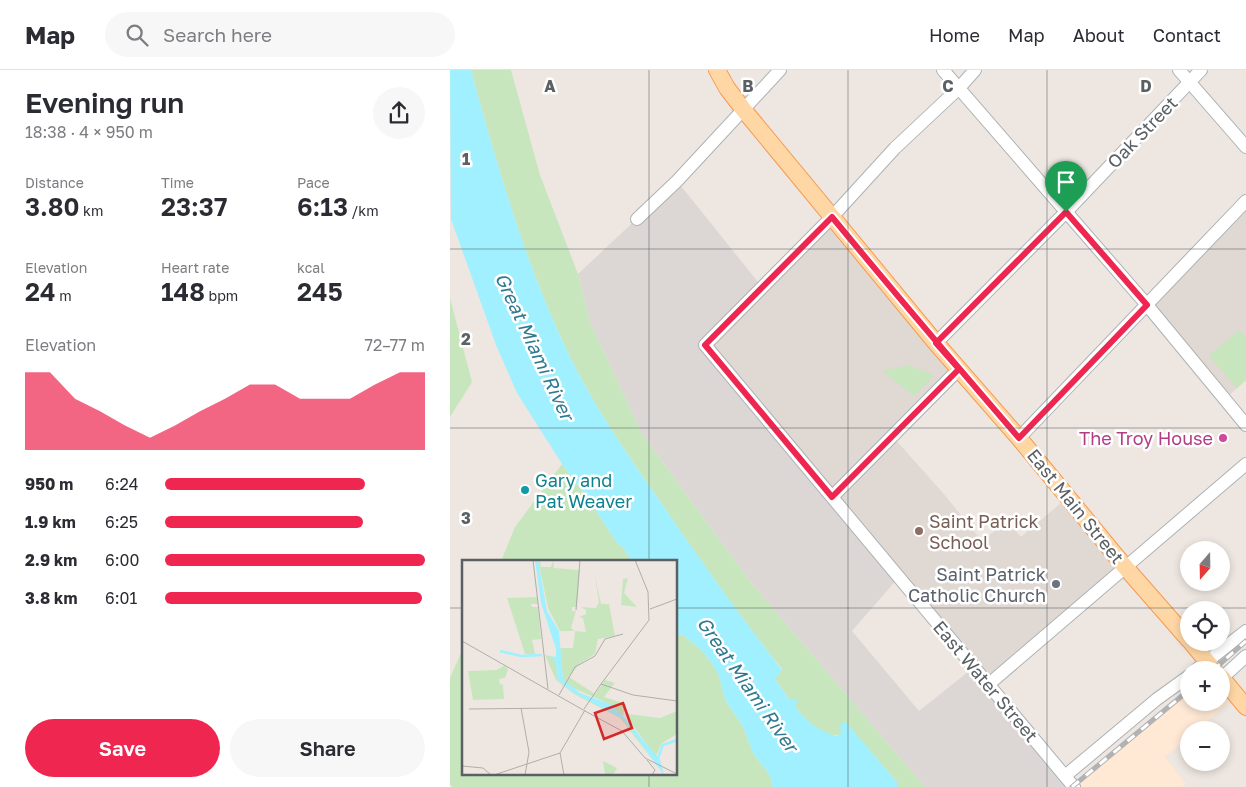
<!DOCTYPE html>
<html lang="en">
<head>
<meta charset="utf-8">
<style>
  body { margin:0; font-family:"Golos Text",sans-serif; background:#f7f7f7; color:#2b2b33; height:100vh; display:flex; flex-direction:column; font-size:19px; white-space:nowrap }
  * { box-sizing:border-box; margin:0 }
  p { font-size:16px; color:#7c7c81 }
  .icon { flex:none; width:28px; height:28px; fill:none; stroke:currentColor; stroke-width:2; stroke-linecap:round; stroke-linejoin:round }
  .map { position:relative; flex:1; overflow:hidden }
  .details { display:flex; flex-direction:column; background:#fff; width:450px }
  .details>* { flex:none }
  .needle { width:32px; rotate:200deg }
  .buttons { position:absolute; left:730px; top:471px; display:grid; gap:10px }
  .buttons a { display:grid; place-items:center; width:50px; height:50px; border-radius:50%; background:#fff; box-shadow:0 2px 8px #0003; font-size:25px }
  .pin { position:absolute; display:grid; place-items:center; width:42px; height:42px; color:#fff; margin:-51px -21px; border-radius:50% 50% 50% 0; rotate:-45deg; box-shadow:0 0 5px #0007 }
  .pin .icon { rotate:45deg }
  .round { display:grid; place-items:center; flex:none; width:52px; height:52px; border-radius:26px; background:#f7f7f7 }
  .overview { display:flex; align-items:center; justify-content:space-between; height:85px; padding:0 25px }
  h1 { font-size:28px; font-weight:600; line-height:38px }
  .metrics { display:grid; grid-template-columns:repeat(3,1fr); gap:8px; height:85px; padding:5px 25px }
  .metrics div { display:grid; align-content:center }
  .metrics b { font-size:25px; font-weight:600 }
  .metrics small { font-size:14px; font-weight:400 }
  .metrics p { font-size:14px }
  .chart { height:140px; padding:10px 25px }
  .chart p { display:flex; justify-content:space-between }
  .chart svg { width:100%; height:90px; margin-top:5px; fill:#ef264f; opacity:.7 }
  .button { display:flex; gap:10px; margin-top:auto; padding:10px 25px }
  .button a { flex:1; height:58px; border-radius:30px; background:#ef264f; color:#fff; font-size:20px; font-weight:600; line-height:58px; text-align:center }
  .button a+a { background:#f7f7f7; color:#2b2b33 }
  ul { padding:0 25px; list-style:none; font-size:16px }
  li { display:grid; grid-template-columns:80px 60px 1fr; align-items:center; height:38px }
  li i { height:12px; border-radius:6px; background:#ef264f }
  header { display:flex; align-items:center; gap:30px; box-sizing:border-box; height:70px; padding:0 25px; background:#fff; border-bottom:1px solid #e1e1e2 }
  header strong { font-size:24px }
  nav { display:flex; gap:28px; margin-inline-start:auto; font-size:18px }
  .search { width:350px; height:45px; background:#f7f7f7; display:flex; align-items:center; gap:12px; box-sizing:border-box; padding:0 18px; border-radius:28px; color:#7c7c81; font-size:19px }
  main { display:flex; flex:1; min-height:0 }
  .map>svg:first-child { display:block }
</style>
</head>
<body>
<header>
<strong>Map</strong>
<div class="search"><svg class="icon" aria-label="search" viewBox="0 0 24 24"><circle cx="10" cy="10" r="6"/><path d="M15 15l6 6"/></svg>Search here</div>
<nav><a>Home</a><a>Map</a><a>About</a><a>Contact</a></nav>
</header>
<main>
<section class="details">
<div class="overview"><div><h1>Evening run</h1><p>18:38 · 4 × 950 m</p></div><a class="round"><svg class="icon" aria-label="share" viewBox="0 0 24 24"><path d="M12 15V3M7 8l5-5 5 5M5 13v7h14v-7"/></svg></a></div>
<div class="metrics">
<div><p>Distance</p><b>3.80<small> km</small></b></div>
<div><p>Time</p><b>23:37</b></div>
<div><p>Pace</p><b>6:13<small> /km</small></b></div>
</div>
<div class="metrics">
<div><p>Elevation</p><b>24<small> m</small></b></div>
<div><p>Heart rate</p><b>148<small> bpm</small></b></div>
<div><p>kcal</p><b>245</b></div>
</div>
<div class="chart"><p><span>Elevation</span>72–77 m</p>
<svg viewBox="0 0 160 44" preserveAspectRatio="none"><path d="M0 44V6L10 6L20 19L30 25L40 32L50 38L60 32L70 25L80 19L90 12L100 12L110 19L120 19L130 19L140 12L150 6L160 6V44z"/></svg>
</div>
<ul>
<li><b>950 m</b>6:24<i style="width:77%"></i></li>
<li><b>1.9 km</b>6:25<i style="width:76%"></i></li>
<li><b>2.9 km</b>6:00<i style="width:100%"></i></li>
<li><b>3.8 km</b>6:01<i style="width:99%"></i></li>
</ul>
<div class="button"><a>Save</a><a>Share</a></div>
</section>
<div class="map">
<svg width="796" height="717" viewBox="0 0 796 717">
  <rect width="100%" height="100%" fill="#eee7e1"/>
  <path fill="#ffe9d5" d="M771,607L786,626L747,660H739V667L715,687L736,714L732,717H622L739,620V632H771Z"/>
  <path fill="#dcd7d4" d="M227,111L312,217L449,507L402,561L469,641L524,597L622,717H475L302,514L192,364L140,252L128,204Z"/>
  <g fill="#e0d8d2">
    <path d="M796,131V310L775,329L697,235Z"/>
    <path d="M382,147L509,299L443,367L493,423L532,471L557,451L571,467L618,427L676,498L539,614L255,275Z"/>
  </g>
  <g fill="#c8e6bd">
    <path d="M21,0H61L90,105L128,204L140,252L192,364L302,514L475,717H447V712L395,652L391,664C366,674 337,625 325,609L332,599C289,546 250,490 212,434C179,387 147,341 121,289C76,197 48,99 21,0Z"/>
    <path d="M0,228L22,312L0,347Z"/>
    <path d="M789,260L796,268V310L787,318L759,286Z"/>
    <path d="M459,295L484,305L464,326L432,301Z"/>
    <path d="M112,394L135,424L167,473L173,478L182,491H51L65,457Z"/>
    <path d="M231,564C247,575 259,586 268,603C271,610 271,616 273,622C276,635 286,644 292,655C298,665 299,678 306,687C312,696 323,705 322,717H3L0,715V608L14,576V703H226V566Z"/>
  </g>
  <path fill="#a0f0ff" d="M0,0H21C48,99 76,197 121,289C147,341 179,387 212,434C250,490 290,546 332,600L325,609L339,629L348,630L345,636C355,651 369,661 386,666L391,664L390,655L395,651L447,712V717H322C323,705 312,696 306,687C299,678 298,665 292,655C286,644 276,635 273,622C271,616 271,610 268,604C259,586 247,575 231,564L226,566V491H182L173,478L167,473L135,424L112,394L67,323L46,275L1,149Z"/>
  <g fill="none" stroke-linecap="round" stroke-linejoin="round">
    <g stroke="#adb2b5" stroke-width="14">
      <g id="minor">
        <path d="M493,0L697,235L796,355"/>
        <path d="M525,0L509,18L445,78L382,147L255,275L624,717"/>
        <path d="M729,0L796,77"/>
        <path d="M187,149L227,111L330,0"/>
        <path d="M486,273L616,142L751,0"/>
        <path d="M569,368L796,131"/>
        <path d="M382,427L509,299"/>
        <path d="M746,600L796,561"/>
        <path d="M772,608L796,586"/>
        <path d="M539,614L796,394"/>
        <path d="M615,706L707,629L739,606"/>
      </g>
    </g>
    <g stroke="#f69a52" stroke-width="18">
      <g id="major">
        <path d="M267,0L277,18L293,39L486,273L569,368L676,498L739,570"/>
        <path d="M741,572L764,600"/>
        <path d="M771,607L796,637"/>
      </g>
    </g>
    <use href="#minor" stroke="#fff" stroke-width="12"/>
    <use href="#major" stroke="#ffd7a5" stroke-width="16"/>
    <g stroke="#b1b2b3" stroke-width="5">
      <g id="rail">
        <path d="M763,600L796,571"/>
        <path d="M622,717L739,620"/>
      </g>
    </g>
    <use href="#rail" stroke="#fff" stroke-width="3" stroke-dasharray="9" stroke-linecap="butt"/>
  </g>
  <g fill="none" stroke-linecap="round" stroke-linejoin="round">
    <g stroke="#fff" stroke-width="10">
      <path id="route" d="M616,142L486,273L509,299L382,427L255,275L382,147C443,221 506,295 569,368L697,235L616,142"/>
    </g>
    <use href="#route" stroke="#ef264f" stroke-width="6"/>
  </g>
  <path fill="none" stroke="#5a6063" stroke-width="1" stroke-opacity="0.55" d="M199,0V491M398,0V717M597,0V717M0,179H796M0,358H796M0,538H14M226,538H796M199,703V717"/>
  <circle fill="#d1479c" stroke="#fff" stroke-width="2" cx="773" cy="368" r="5"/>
  <circle fill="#0f9aa8" stroke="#fff" stroke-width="2" cx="75" cy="420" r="5"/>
  <circle fill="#8d6e63" stroke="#fff" stroke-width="2" cx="469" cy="461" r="5"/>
  <circle fill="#6b7280" stroke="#fff" stroke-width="2" cx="606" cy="514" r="5"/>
  <g text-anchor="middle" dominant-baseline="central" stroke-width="5" stroke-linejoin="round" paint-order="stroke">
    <g font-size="18" fill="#5a6063" stroke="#fff">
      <text transform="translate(692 62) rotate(-46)">Oak Street</text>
      <text transform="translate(626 436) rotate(51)">East Main Street</text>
      <text transform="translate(536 611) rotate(50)">East Water Street</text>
    </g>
    <g font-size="18" fill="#b23c85" stroke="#fff" text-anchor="end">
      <text x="763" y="368">The Troy House</text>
    </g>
    <g font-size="18" fill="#0d838f" stroke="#fff" text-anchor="start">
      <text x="85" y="410">Gary and<tspan x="85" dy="21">Pat Weaver</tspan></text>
    </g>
    <g font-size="18" fill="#785e54" stroke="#fff" text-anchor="start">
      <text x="479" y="451">Saint Patrick<tspan x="479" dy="21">School</tspan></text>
    </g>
    <g font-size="18" fill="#5b616d" stroke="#fff" text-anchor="end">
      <text x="596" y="504">Saint Patrick<tspan x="596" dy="21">Catholic Church</tspan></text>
    </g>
    <g font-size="19" font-style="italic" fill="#307a90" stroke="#fff">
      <text transform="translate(85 276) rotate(65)">Great Miami River</text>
      <text transform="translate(298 614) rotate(55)">Great Miami River</text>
    </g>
  </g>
  <g transform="translate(12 490)">
    <rect width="215" height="215" fill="#eee7e1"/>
    <path d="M76,0H78L79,7H89L91,0L92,8L118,10L115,47H110V51H114L109,68L113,71L124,72L121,58L117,57L124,54V50L119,47L134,48L137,42L132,11L139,44H147L153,76L136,79L133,94L117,104L107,117L133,134L143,120L153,123L142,137L164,144L161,156L141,141L109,127L101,119L98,88H111L113,71H98L86,48ZM166,18L162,33L175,47L159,45L161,19ZM75,37L76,44H69L70,47H76L79,79L70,80L73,94H63L45,38ZM83,95L94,97L95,119L110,132L149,150L162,160L193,203L158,158L112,134L94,120ZM43,105L46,110L43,118L37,119L38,124L41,125L42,139L11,140L6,111L35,110ZM215,151V174L200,183L194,196L165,158L166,154L198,158ZM141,201L155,208L151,215H143Z" fill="#c8e6bd"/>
    <path d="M73,0H76L85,51L97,71L101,119L118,133L148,144L163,158L198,200L202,215L161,159L110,132L95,119L94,102L88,98L94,97V89L79,43Z" fill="#a0f0ff"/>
    <path fill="none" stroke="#a0f0ff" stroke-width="2.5" d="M38,91L59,96L80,95M196,198L201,185L215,180"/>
    <path fill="none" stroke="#afadab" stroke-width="1" d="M71,0L86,129M188,49L215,39M114,50L118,0M0,81L123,151M139,124L187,60L186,32L173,0M97,135L113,107L133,96L143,79L161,74M59,148L67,192L63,215M7,149L95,148M122,149L139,124L171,135L215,141M123,151L160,171L183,198L215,214M185,200L193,210L190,215M0,206L21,208L29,215M32,215L98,193M102,215L98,193L123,150"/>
    <path fill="#d62828" fill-opacity="0.15" stroke="#d62828" stroke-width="2.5" d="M161,143L170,168L142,179L133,153Z"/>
    <rect width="215" height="215" fill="none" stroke="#5a6063" stroke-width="2.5"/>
  </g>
  <g font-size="16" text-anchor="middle" font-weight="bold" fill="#5a6063" stroke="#fff" stroke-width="5" stroke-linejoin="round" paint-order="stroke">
    <text x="100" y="22">A</text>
    <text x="298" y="22">B</text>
    <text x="498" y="22">C</text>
    <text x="696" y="22">D</text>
    <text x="16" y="95">1</text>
    <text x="16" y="275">2</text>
    <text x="16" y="454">3</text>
  </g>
</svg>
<div class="buttons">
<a><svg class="needle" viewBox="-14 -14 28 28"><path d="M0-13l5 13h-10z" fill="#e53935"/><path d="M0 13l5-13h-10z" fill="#7c7c81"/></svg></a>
<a><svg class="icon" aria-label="locate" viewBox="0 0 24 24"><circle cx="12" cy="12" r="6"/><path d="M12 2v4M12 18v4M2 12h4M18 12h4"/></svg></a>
<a>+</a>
<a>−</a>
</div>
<div class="pin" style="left:616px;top:142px;background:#1e9e55"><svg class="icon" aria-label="arrive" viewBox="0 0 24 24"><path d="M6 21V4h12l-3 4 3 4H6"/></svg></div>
</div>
</main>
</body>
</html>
